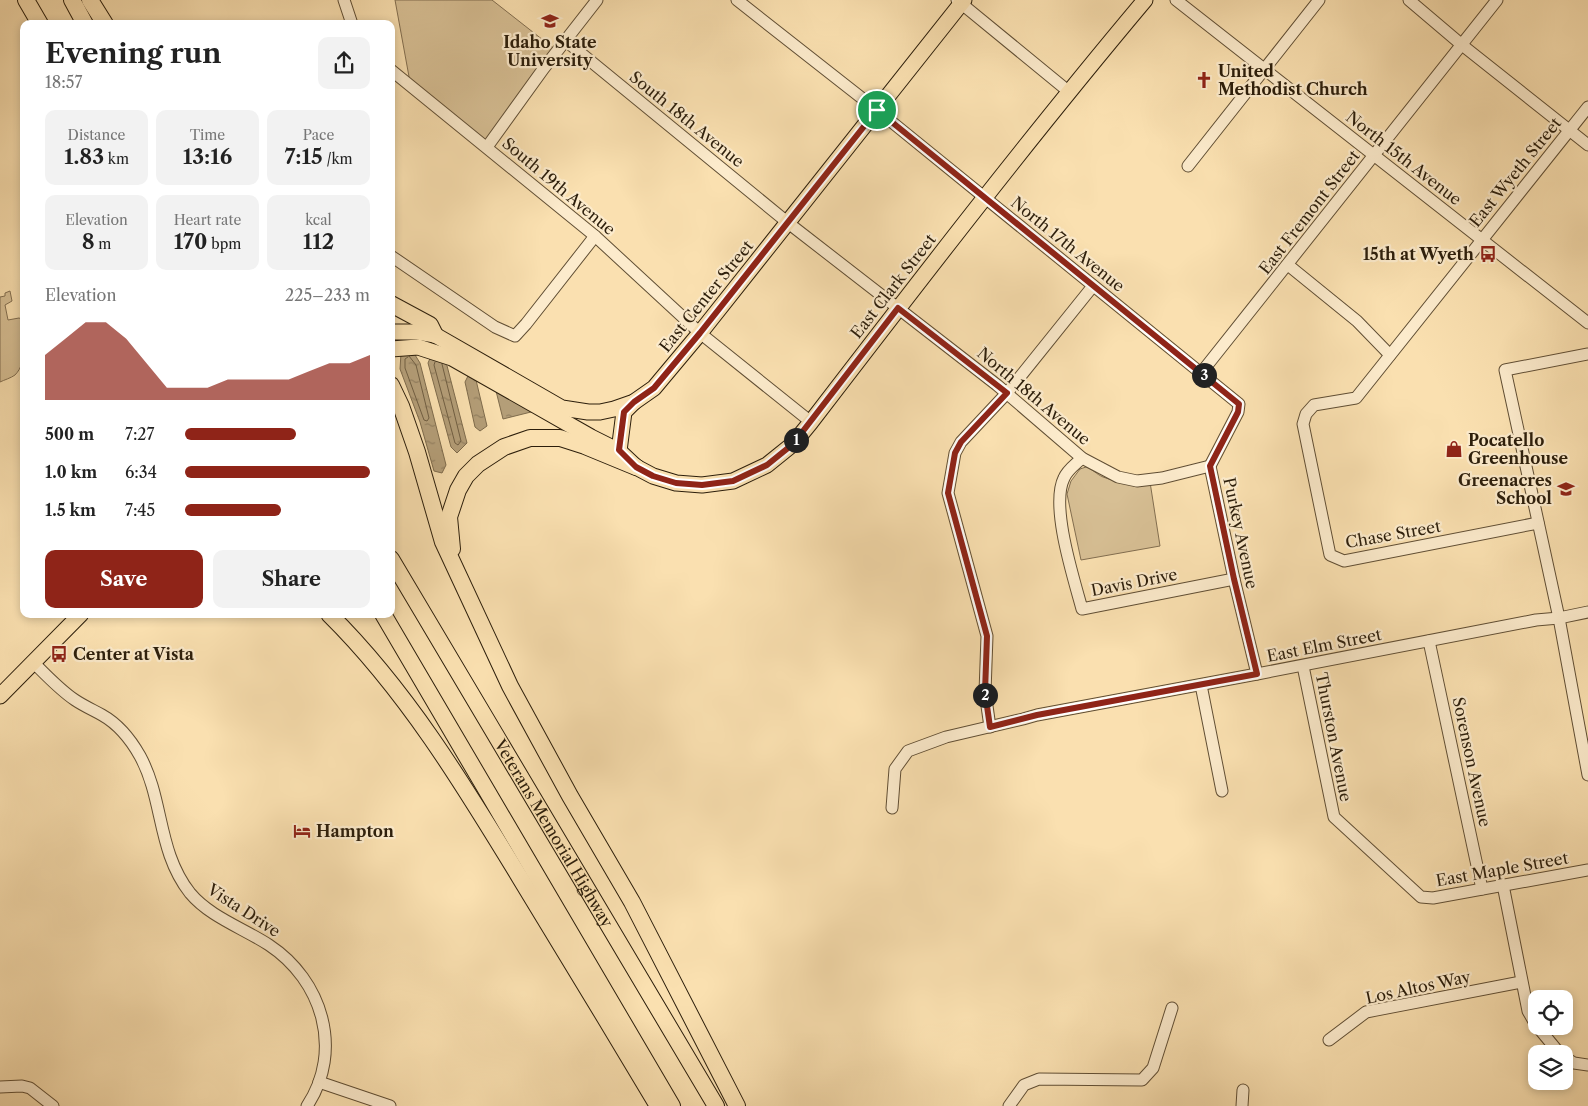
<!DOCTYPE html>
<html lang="en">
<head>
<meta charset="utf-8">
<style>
  body { margin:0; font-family:"Libre Caslon Text",serif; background:#f2f2f2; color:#222; height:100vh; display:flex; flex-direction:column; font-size:19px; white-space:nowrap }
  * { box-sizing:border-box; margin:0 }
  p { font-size:16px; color:#767676 }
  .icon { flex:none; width:28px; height:28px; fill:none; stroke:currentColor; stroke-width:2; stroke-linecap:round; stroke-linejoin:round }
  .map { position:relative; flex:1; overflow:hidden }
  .panel { position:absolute; left:20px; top:20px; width:375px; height:598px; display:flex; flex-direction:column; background:#fff; border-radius:10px; box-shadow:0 2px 8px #0003 }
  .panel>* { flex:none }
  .tools { position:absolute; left:1528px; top:990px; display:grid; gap:10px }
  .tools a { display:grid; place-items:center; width:45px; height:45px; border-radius:10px; background:#fff; box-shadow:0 2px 8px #0003; font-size:25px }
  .pin { position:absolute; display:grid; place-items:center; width:42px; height:42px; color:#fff; margin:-21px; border:2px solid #fff; border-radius:50%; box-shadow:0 1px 5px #0007 }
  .km { position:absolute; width:25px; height:25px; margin:-12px; border-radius:50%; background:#222; color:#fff; font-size:14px; line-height:25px; text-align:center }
  .round { display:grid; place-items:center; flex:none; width:52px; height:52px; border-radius:10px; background:#f2f2f2 }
  .overview { display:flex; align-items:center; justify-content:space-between; height:85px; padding:0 25px }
  h1 { font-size:28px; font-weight:800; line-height:38px }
  .stats { display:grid; grid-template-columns:repeat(3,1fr); gap:8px; height:85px; padding:5px 25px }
  .stats div { display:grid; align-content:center; border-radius:10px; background:#f2f2f2; text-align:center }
  .stats b { font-size:21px; font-weight:800 }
  .stats small { font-size:14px; font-weight:400 }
  .stats p { font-size:14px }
  .chart { height:140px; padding:10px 25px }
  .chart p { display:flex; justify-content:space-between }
  .chart svg { width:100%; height:90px; margin-top:5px; fill:#8f2418; opacity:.7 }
  .cta { display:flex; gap:10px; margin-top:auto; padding:10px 25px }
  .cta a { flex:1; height:58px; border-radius:10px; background:#8f2418; color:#fff; font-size:20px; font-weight:800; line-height:58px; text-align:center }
  .cta a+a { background:#f2f2f2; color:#222 }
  ul { padding:0 25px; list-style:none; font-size:16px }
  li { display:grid; grid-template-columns:80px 60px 1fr; align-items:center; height:38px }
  li i { height:12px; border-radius:6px; background:#8f2418 }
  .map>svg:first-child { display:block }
</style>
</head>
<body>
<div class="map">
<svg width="1588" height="1106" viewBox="0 0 1588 1106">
  <defs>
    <pattern id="water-ripples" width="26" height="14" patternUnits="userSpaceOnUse" patternTransform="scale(1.25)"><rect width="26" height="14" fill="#b49e78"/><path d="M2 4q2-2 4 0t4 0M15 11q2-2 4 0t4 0" fill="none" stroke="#938061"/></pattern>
  </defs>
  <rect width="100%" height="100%" fill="#fae0b0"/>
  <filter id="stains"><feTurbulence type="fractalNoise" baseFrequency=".004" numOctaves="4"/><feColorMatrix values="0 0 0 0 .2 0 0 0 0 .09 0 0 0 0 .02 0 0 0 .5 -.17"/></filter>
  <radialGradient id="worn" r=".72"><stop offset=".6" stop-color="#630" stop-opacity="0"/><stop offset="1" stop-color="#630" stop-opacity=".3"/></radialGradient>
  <g fill="#d7bf94" stroke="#826e50">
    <path d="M395,0H492L557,51L483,144L412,93Z"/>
    <path d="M10,291L12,301L5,305L8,320L19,318L24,320C24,337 28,362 15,375C11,378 4,380 0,382V297L5,296V293Z"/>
    <path d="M1086,467C1094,470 1096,474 1103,477C1118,483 1134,482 1150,482L1160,546L1081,560L1067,494L1071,481L1080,469Z"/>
  </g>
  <g fill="url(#water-ripples)" stroke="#7e6b4c">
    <path d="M412,350L420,363L446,465L442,473L434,471L420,422L400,369L401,353Z"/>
    <path d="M431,356L445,358L467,443L457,453L451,447L428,363Z"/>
    <path d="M468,376L476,380L487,426L480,431L475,427L465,382Z"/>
    <path d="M496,391L535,411L503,419Z"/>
  </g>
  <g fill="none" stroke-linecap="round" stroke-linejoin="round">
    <g stroke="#705e42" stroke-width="1">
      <path d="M408,357L405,359V368L424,420L427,421L429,418L416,365L409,356"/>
      <path d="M435,362L434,365L455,443L458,445L461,441L442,364"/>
    </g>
    <g stroke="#604e34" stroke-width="13">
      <g id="minor">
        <path d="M344,0L352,24"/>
        <path d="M737,0L877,110L1239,404L1238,412L1210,466L1234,579L1257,674"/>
        <path d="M957,0L1068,91"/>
        <path d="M1176,0L1588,323"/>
        <path d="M1409,0L1462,45L1588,145"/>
        <path d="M566,41L787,222L997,385L1082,458L1118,477L1137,481L1162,478L1210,466"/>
        <path d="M391,70L595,236L700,333L811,422"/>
        <path d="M487,147L544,68L597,0"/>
        <path d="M1188,166L1319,0"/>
        <path d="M391,256L495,327L515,336L526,324L595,236"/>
        <path d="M1288,265L1357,321L1390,355"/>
        <path d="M1588,354L1505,370L1559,618L1588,775"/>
        <path d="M1201,373L1497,0"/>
        <path d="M1082,458C1076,464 1067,470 1064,478C1050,506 1074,579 1082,609L1234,579"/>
        <path d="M1538,523L1344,561L1330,555L1303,424L1306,414L1314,405L1356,398L1588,107"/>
        <path d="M1429,641L1482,889"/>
        <path d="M33,662C47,676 60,690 75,700C84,706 93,710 102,715C118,724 131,740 140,756C164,800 157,851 190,893C210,917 243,928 269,945C322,980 344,1050 307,1106"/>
        <path d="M1303,666L1334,817L1421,897L1433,898L1588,870"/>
        <path d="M1201,685L1222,791"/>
        <path d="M990,727L985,692L987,636L948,493L955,453L961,442L1007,393L1093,286"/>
        <path d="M892,808L895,769L908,751L946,737L1023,719L1037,715L1257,674L1536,620L1559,618L1588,612"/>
        <path d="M1503,885L1528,1011L1536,1025"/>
        <path d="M1537,1026L1560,1054"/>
        <path d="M1329,1040L1366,1012L1521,982"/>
        <path d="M1564,1057L1574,1063L1588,1065"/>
        <path d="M319,1082L390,1106"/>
        <path d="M0,1087L22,1086L30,1088L53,1106"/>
        <path d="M1009,1106L1024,1085L1039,1079L1142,1080L1153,1068L1172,1008"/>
        <path d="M1242,1106L1243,1090"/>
      </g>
    </g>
    <g stroke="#2c1e0b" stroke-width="17">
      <g id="major">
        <path d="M391,332H418L435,335L562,408L588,412H600L614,409L634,402L654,388L700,333L964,0"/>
        <path d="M391,349L418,347L452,358L591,437L619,451L636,467L653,476L676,483L702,485L733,481L767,465L793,444L811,422C920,280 1029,138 1145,0"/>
        <path d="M619,451L624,412L634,402"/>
        <path d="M0,696L81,614"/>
      </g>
    </g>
    <g stroke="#2c1e0b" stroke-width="18">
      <g id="highway">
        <path d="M26,0L40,24"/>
        <path d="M72,0L85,24"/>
        <path d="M90,0L105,24"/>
        <path d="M391,304L430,325L435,335"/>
        <path d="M391,385L401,406L417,452L443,542L510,686L570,796L632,902L737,1106"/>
        <path d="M452,549L449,517L458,490L466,476L478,464L504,447L530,438H560L585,446L636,467"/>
        <path id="s1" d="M391,559L716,1106"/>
        <path d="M329,614C406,690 463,784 519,876C566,953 612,1029 658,1106"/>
        <path d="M383,614L672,1106"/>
      </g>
    </g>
    <use href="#minor" stroke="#fcebcc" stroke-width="11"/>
    <use href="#major" stroke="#fae0b0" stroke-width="15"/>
    <use href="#highway" stroke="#fae0b0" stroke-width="16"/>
  </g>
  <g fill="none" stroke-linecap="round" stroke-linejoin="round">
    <g stroke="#fff" stroke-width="10">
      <path id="route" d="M877,110L1239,404L1238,412L1210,466L1234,579L1257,674L1037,715L990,727L985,692L987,636L948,493L955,453L961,442L1007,393L898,308L793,444L767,465L733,481L702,485L676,483L653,476L636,467L619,450L624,412L634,402L654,388L700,333Z"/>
    </g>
    <use href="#route" stroke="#8f2418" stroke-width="6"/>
  </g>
  <defs>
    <g id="university-bare" transform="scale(1.35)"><path d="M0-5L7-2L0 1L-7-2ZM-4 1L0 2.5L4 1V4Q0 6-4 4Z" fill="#8f2418" stroke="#fcebcc" stroke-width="2.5" paint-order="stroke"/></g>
    <g id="church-bare" transform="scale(1.35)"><path d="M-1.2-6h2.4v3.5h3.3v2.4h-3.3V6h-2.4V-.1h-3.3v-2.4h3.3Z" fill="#8f2418" stroke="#fcebcc" stroke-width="2.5" paint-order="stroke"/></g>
    <g id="bus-bare" transform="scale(1.35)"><path d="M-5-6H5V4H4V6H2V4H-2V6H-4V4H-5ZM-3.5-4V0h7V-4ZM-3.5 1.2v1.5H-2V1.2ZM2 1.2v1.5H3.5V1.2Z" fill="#8f2418" stroke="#fcebcc" stroke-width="2.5" paint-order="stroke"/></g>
    <g id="shop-bare" transform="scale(1.35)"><path d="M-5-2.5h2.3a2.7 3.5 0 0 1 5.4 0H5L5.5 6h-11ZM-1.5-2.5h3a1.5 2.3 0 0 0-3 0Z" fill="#8f2418" stroke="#fcebcc" stroke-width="2.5" paint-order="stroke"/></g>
    <g id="school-bare" transform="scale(1.35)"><path d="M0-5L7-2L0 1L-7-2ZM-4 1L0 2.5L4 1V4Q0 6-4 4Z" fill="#8f2418" stroke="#fcebcc" stroke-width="2.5" paint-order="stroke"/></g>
    <g id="hotel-bare" transform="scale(1.35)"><path d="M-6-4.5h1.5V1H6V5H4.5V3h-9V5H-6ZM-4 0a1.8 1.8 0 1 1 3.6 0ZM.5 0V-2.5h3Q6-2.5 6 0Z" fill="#8f2418" stroke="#fcebcc" stroke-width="2.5" paint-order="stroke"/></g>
  </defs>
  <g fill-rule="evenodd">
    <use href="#university-bare" x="550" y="21"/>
    <use href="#church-bare" x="1204" y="80"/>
    <use href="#bus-bare" x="1488" y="254"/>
    <use href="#shop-bare" x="1454" y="449"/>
    <use href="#school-bare" x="1566" y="489"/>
    <use href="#bus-bare" x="59" y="654"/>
    <use href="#hotel-bare" x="302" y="831"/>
  </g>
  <g text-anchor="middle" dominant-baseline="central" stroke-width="4.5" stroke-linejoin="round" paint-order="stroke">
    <g font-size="16" font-weight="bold" fill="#2c1e0b" stroke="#fcebcc" text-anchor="start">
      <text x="550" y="42" text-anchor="middle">Idaho State<tspan x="550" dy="18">University</tspan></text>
      <text x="1218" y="71">United<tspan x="1218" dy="18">Methodist Church</tspan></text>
      <text x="1474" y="254" text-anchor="end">15th at Wyeth</text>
      <text x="1468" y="440">Pocatello<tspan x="1468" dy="18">Greenhouse</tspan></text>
      <text x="1552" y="480" text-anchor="end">Greenacres<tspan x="1552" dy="18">School</tspan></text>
      <text x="73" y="654">Center at Vista</text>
      <text x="316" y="831">Hampton</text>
    </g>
    <g font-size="16" fill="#2c1e0b" stroke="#fcebcc">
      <text transform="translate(687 119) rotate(39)">South 18th Avenue</text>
      <text transform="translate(1404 158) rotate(38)">North 15th Avenue</text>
      <text transform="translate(1515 172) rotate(-51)">East Wyeth Street</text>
      <text transform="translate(559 186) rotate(40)">South 19th Avenue</text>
      <text transform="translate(1309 212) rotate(-52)">East Fremont Street</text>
      <text transform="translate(1068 244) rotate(39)">North 17th Avenue</text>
      <text transform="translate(893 286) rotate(-52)">East Clark Street</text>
      <text transform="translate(706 296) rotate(-51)">East Center Street</text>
      <text transform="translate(1034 396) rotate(40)">North 18th Avenue</text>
      <text transform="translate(1241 533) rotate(78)">Purkey Avenue</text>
      <text transform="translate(1393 534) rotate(-10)">Chase Street</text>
      <text transform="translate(1134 582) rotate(-11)">Davis Drive</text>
      <text transform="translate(1324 645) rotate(-11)">East Elm Street</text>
      <text transform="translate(1334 737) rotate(79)">Thurston Avenue</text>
      <text transform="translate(1472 762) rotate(78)">Sorenson Avenue</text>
      <text stroke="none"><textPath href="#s1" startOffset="319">Veterans Memorial Highway</textPath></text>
      <text transform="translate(1502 869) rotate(-10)">East Maple Street</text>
      <text transform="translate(244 910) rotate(33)">Vista Drive</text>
      <text transform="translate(1418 987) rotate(-12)">Los Altos Way</text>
    </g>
  </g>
  <rect width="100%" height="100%" filter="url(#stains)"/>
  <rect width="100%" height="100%" fill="url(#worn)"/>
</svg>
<div class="tools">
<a><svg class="icon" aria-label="locate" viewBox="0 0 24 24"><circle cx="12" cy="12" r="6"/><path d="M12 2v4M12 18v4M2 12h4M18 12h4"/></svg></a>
<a><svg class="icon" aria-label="layers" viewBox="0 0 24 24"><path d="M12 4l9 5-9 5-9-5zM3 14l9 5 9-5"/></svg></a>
</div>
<div class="pin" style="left:877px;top:110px;background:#1e9e55"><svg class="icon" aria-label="arrive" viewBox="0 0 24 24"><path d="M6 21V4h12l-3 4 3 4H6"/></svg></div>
<b class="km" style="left:796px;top:440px">1</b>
<b class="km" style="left:985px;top:695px">2</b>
<b class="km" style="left:1204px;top:375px">3</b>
<section class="panel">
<div class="overview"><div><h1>Evening run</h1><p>18:57</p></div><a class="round"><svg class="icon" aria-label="share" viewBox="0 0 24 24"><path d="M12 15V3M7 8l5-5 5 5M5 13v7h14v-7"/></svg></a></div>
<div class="stats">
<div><p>Distance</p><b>1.83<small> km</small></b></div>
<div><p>Time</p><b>13:16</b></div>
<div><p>Pace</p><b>7:15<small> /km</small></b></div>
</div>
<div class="stats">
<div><p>Elevation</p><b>8<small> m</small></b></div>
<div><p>Heart rate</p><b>170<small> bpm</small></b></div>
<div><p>kcal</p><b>112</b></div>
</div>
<div class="chart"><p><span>Elevation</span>225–233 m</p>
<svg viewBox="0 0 160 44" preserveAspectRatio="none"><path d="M0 44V22L10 14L20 6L30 6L40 14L50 26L60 38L70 38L80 38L90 34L100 34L110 34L120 34L130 30L140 26L150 26L160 22V44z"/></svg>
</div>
<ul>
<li><b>500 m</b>7:27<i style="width:60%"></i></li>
<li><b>1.0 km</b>6:34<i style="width:100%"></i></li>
<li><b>1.5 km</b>7:45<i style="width:52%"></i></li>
</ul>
<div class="cta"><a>Save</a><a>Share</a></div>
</section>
</div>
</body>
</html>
